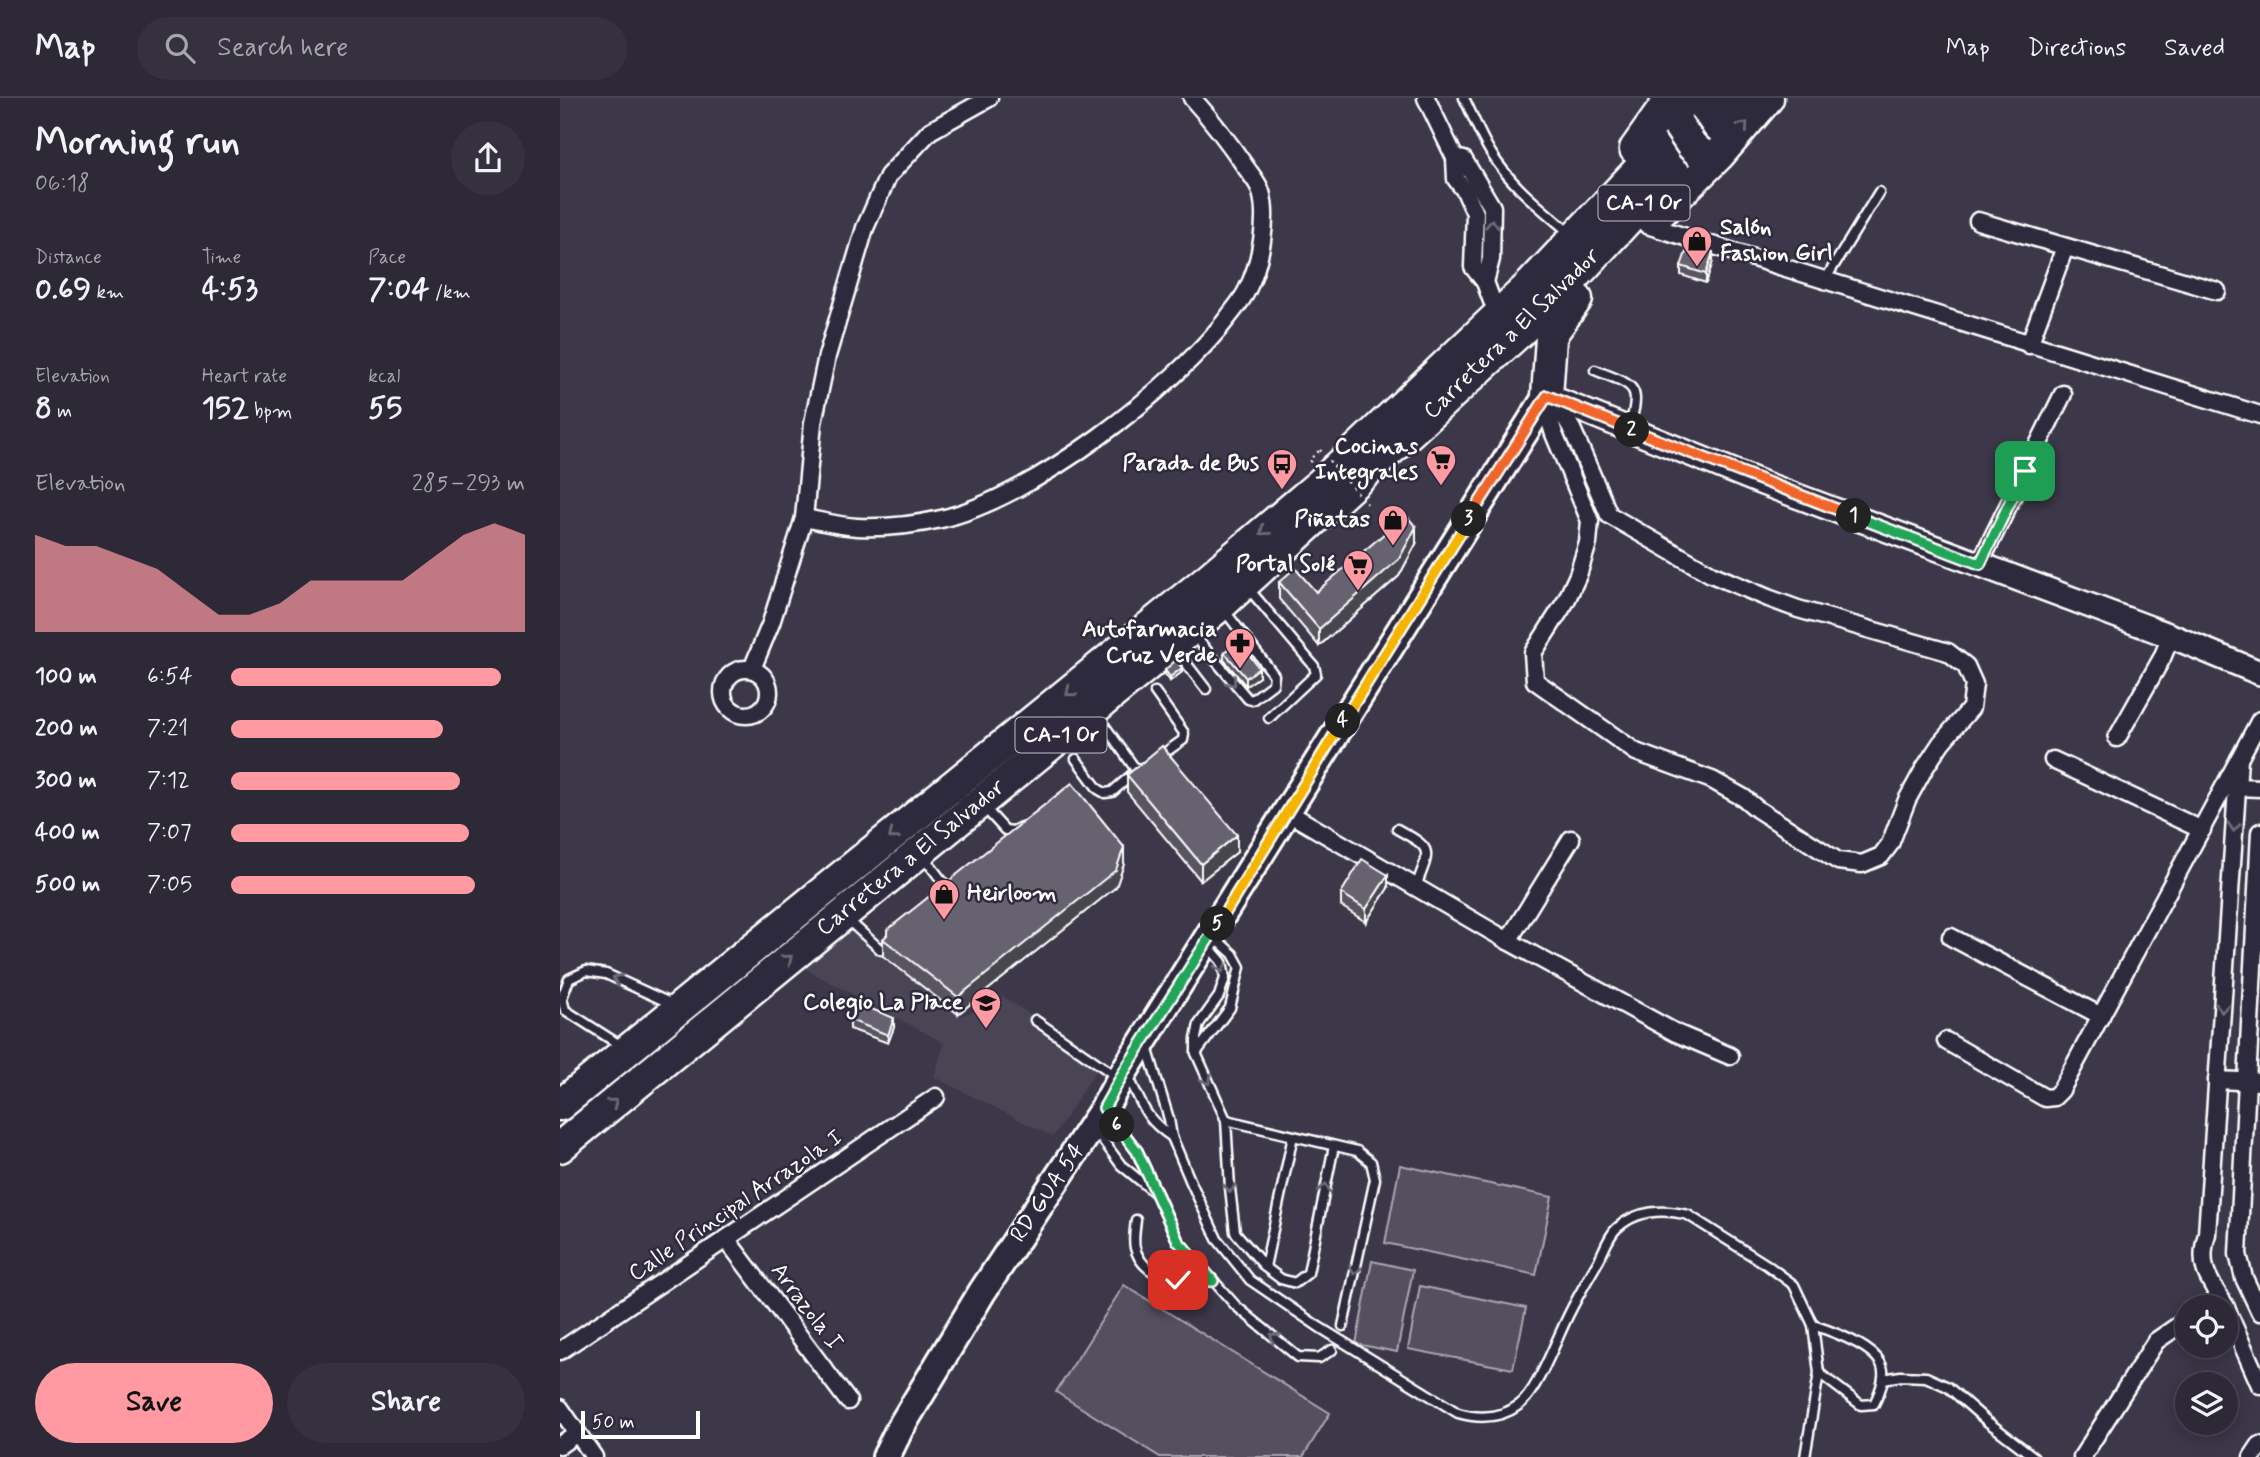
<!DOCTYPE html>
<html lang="en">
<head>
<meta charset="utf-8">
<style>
  body { margin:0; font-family:Mynerve,sans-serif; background:#35313f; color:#f1f3f6; height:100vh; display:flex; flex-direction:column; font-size:26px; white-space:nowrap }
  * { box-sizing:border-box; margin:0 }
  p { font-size:23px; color:#a7a6ad }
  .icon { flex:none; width:38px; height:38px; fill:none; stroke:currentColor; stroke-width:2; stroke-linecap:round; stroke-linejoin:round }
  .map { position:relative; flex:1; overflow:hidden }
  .side { display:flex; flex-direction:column; background:#2d2937; width:560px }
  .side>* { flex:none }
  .buttons { position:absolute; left:1615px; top:1197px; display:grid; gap:14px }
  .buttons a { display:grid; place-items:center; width:63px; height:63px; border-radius:50%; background:#2d2937; box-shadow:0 4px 18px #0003,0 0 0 2px #484552; font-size:35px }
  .scale { position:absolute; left:21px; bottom:18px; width:119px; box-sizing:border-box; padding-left:7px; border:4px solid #fff; border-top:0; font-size:19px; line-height:24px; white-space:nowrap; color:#fff; -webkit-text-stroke:5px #2f2a3d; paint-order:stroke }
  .pin { position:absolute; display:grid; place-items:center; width:60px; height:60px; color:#fff; margin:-30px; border-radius:14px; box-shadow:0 4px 10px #0006 }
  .km { position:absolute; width:35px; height:35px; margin:-18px; border-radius:50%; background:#222; color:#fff; font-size:19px; line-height:35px; text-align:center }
  .round { display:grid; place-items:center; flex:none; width:74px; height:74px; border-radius:37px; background:#35313f }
  .headline { display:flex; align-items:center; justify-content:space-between; height:119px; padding:0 35px }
  h1 { font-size:38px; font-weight:700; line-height:52px }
  .metrics { display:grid; grid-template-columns:repeat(3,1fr); gap:10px; height:119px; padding:7px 35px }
  .metrics div { display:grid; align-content:center }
  .metrics b { font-size:30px; font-weight:700 }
  .metrics small { font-size:19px; font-weight:400 }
  .metrics p { font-size:19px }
  .chart { height:196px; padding:14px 35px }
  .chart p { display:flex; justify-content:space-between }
  .chart svg { width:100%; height:126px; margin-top:7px; fill:#ff9aa2; opacity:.7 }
  .button { display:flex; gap:14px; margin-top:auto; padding:14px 35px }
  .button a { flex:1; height:80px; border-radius:42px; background:#ff9aa2; color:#111; font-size:28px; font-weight:700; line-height:80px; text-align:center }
  .button a+a { background:#35313f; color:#f1f3f6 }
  ul { padding:0 35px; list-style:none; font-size:23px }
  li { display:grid; grid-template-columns:112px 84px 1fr; align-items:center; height:52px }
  li i { height:18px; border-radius:9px; background:#ff9aa2 }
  header { display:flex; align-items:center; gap:42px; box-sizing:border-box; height:98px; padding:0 35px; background:#2d2937; border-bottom:2px solid #484552 }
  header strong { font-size:33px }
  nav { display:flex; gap:38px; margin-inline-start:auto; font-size:24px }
  .search { width:490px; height:63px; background:#35313f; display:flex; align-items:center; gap:18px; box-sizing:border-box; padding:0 24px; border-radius:38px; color:#a7a6ad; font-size:26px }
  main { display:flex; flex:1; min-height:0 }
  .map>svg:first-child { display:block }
</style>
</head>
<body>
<header>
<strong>Map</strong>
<div class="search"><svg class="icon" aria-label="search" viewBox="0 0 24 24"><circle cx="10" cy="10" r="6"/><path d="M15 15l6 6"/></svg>Search here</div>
<nav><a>Map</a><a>Directions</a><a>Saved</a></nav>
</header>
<main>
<section class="side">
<div class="headline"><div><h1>Morning run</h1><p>06:18</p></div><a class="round"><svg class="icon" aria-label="share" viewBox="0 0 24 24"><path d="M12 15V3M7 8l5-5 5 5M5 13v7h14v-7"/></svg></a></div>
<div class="metrics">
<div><p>Distance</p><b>0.69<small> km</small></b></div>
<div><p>Time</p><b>4:53</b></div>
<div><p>Pace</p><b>7:04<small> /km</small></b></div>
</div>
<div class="metrics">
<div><p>Elevation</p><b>8<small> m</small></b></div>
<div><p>Heart rate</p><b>152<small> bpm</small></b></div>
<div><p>kcal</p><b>55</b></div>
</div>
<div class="chart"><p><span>Elevation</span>285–293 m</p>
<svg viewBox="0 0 160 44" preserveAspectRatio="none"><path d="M0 44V10L10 14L20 14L30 18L40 22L50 30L60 38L70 38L80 34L90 26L100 26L110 26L120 26L130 18L140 10L150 6L160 10V44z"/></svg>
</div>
<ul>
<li><b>100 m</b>6:54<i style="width:92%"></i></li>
<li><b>200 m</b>7:21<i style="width:72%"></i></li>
<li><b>300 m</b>7:12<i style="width:78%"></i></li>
<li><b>400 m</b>7:07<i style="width:81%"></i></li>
<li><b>500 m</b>7:05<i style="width:83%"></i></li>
</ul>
<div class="button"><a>Save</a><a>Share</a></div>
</section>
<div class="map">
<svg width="1700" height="1359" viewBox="0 0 1700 1359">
  <rect width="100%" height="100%" fill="#3c3749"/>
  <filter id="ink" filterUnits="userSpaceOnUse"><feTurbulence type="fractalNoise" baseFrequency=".0143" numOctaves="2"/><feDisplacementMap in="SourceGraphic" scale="14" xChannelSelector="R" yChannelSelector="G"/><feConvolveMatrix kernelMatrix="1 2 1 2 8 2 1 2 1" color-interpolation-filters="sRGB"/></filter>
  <g filter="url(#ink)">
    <path fill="#494455" d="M286,829L401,918L444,899L541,965L493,1039L374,979L384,945L236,866Z"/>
    <g fill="#555060" stroke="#aaa8b0" stroke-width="2">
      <path d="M840,1067L992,1099L976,1177L825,1145Z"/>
      <path d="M812,1163L853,1172L837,1254L796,1246Z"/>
      <path d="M564,1187L770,1315L743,1359H600L496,1294Z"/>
      <path d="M860,1188L966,1210L953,1271L848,1251Z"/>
    </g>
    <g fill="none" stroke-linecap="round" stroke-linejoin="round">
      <g stroke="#fff" stroke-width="13">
        <g id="lane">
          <path d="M904,0C913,18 920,38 931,55C950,86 977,107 1004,130"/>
          <path d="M1265,182L1319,94"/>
          <path d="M1035,272C1073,288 1083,285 1069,330"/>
          <path d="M688,490L754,568L756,576L709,620"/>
          <path d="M633,536L688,601L692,602L713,586L714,577L664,512"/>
          <path d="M616,552L646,591"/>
          <path d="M595,594L624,635L623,642L600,658"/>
          <path d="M537,617L574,669L579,671L584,669"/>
          <path d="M516,661L538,691L545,695L552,694L574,675"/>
          <path d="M423,708L445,732L453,733L461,729"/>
          <path d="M837,731C873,751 871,750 856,788"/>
          <path d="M363,758L383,784L385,791L381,796"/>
          <path d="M287,821L321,852"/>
          <path d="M648,848L662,864L665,880L659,898L639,926L636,940V955L666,1022L670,1090L675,1134L705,1169L721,1181L735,1185L748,1175L774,1048"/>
          <path d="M475,922L556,978"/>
          <path d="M63,949L5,912L2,900L9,881L26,873L46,876L114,907"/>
          <path d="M587,949L609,1021L612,1039L630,1082L657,1141L690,1182L759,1229L898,1315C919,1321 940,1321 959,1307C978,1293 998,1237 1010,1214C1019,1196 1029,1179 1039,1162C1044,1152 1049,1137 1057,1130C1077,1112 1104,1111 1128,1117L1207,1167L1234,1187L1253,1227L1259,1275L1245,1359"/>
          <path d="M636,955L670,910L680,869L673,856L654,839"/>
          <path d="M568,978C583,1007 583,1019 612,1039"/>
          <path d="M546,1012L577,1053L618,1143L676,1208L738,1259L759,1260L772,1252"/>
          <path d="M666,1022L797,1053L811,1064L815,1081L783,1228"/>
          <path d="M536,1033L561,1067L594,1094"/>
          <path d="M576,1122C575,1130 573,1142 575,1150C585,1185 625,1182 653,1183"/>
          <path d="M705,1169L733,1038"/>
          <path d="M1253,1227C1271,1233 1310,1247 1320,1264C1328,1276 1320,1294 1314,1306L1301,1307L1259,1275"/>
          <path d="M1323,1281L1341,1278L1366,1279L1388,1289L1428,1324L1474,1359"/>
        </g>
      </g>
      <g stroke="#fff" stroke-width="21">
        <g id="street">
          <path d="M866,0L895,60L896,81L905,93L915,115L913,169L925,184L932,203"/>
          <path d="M895,60L904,62L932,109L931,161L925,184"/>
          <path d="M1418,123L1657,193"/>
          <path d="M1087,127L1700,317"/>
          <path d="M1469,247L1505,149"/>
          <path d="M987,298L1003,316L1012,331L1049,417L1151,476L1208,500L1238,511L1388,554L1406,568L1414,586L1411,610L1381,645L1364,671L1347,702L1330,746L1321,758L1302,766L1278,763L1197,711L1184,700L1152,682L1076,654L975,583L973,555L1006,503L1018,477L1028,445L1030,423L994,336L989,320Z"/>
          <path d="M244,420C261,423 279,428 297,429C324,430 355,427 381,421C472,400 613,292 669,218C675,210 683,201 687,192C700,167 709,121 701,94C699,86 692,78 687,71C670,46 653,23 632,0"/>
          <path d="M1420,465L1503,296"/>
          <circle cx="186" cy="594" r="23"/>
          <path d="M192,571L211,525L244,420L253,325L267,258L305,130L328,78L370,33L429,0"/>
          <path d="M1557,640L1602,560L1611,538"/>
          <path d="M1493,662L1642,732"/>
          <path d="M1677,689L1700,690"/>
          <path d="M727,714L948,843L1116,935L1170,958"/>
          <path d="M1700,734L1678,1156L1684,1180L1700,1214"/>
          <path d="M1391,839L1541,918"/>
          <path d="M948,843L1011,741"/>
          <path d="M1386,943L1485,1000L1494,999L1501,992L1700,622"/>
          <path d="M1657,982L1700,984"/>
          <path d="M167,1142L288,1303"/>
          <path d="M1666,1209C1649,1182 1637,1169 1647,1136L1679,661"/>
          <path d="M1666,1210L1700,1287"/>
          <path d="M0,1253L376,999"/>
          <path d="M0,1310L34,1359"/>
          <path d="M0,1347L17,1335"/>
          <path d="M1522,1359L1596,1243L1628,1221"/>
          <path d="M1692,1359L1700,1347"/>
        </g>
      </g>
      <g stroke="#fff" stroke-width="28">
        <path id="secondary" d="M987,298L1205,386L1611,538L1700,575"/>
      </g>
      <g stroke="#fff" stroke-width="32">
        <path id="primary" d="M326,1359L339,1332L422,1194L544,1010L565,972L987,298"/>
      </g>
      <g stroke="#fff" stroke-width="35">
        <g id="highway">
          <path d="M1075,51L1111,0"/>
          <path d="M1101,114L1159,57L1208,0"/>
          <path d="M987,298L991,240L994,233L1017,201"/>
          <path d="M0,1007L649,480L761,385L970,187L1146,0"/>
          <path d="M0,1049L661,507L987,209L1180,0"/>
        </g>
      </g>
      <path stroke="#fff" stroke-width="2.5" stroke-dasharray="2 5" stroke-linecap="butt" d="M751,364L749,362L760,352"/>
      <use href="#lane" stroke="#2f2a3d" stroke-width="8"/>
      <use href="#street" stroke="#2f2a3d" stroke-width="16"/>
      <use href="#secondary" stroke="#2f2a3d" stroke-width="23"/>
      <use href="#primary" stroke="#2f2a3d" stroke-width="26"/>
      <use href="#highway" stroke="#2f2a3d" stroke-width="30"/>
      <g stroke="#fff" stroke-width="35" stroke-linecap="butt">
        <path id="highway-bridge" d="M1118,27L1132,48L1140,55"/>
      </g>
      <path stroke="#fff" stroke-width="2.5" stroke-dasharray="2 5" stroke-linecap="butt" d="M760,352L807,406"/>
      <use href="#highway-bridge" stroke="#2f2a3d" stroke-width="30"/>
    </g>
    <g fill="#585460" stroke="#fff" stroke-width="2">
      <path d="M1153,163L1146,185L1121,177V168Z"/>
      <path d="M856,446L839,478L759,548L719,501V484L756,494Z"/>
      <path d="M664,554L699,579L686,588L664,562Z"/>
      <path d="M605,572L622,574L610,583L605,576Z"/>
      <path d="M567,677L677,754L641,783L567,694Z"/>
      <path d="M564,766L556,789L398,916L323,858V841Z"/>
      <path d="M828,790L806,824L781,808V795Z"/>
      <path d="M290,922L334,929L328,945L290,931Z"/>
    </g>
    <g fill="#47454e" stroke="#fff" stroke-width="2">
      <path d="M1153,154V163L1146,185V176Z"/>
      <path d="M856,429V446L839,478L759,548V531Z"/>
      <path d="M622,570V574L610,583V579Z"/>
      <path d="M699,570V579L686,588V580Z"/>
      <path d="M677,737V754L641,783V766Z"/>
      <path d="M564,749V766L556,789L398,916V899Z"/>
      <path d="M828,777V790L806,824V811Z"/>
      <path d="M334,920V929L328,945V937Z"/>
    </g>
    <g fill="#666270" stroke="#fff" stroke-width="2">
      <path d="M1129,146L1153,154L1146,176L1121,168Z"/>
      <path d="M846,417L856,429L839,461L759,531L719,484L735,470L756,494Z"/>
      <path d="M679,543L699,570L686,580L664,554Z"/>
      <path d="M616,562L622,570L610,579L605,572Z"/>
      <path d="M602,648L677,737L641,766L567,677Z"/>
      <path d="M512,685L564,749L556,772L398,899L323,841L327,837V832Z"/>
      <path d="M802,761L828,777L806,811L781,795Z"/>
      <path d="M304,908L334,920L328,937L290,922L295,910L302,913Z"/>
    </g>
    <defs><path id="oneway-chevron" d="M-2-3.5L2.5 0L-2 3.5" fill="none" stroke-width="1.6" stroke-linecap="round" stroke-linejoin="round" transform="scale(1.75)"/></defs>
    <g stroke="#6d6a77">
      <use href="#oneway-chevron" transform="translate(1184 28) rotate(-49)"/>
      <use href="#oneway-chevron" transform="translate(932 126) rotate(-89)"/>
      <use href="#oneway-chevron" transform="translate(704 433) rotate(140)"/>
      <use href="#oneway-chevron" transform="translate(672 584) rotate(51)"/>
      <use href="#oneway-chevron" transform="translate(510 594) rotate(141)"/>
      <use href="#oneway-chevron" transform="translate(1674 729) rotate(94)"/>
      <use href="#oneway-chevron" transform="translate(333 737) rotate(141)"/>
      <use href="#oneway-chevron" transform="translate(228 861) rotate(-39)"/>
      <use href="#oneway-chevron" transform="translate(661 870) rotate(75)"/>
      <use href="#oneway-chevron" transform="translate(57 881) rotate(-156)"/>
      <use href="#oneway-chevron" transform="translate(1662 910) rotate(94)"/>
      <use href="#oneway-chevron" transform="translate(647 982) rotate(65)"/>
      <use href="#oneway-chevron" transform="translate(53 1005) rotate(-39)"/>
      <use href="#oneway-chevron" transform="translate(670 1090) rotate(85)"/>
      <use href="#oneway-chevron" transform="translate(765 1090) rotate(-79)"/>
      <use href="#oneway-chevron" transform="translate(795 1172) rotate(102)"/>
      <use href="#oneway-chevron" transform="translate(714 1239) rotate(-141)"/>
    </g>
  </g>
  <g fill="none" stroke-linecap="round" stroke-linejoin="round" filter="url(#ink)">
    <g stroke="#fff" stroke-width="14">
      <path id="split-1" d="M1294,418L1420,466L1465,373"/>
    </g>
    <g stroke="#fff" stroke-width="14">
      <path id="split-2" d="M1072,332L1294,418"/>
    </g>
    <g stroke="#fff" stroke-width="14">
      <path id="split-3" d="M909,421L987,298L1072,332"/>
    </g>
    <g stroke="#fff" stroke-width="14">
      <path id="split-4" d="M783,623L909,421"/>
    </g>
    <g stroke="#fff" stroke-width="14">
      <path id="split-5" d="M658,826L783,623"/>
    </g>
    <g stroke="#fff" stroke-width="14">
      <path id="split-6" d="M557,1027L544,1010L565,972L658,826"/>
    </g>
    <g stroke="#fff" stroke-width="14">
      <path id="split-7" d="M557,1027L577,1053L618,1143L653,1183L618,1182"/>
    </g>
    <use href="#split-1" stroke="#22a559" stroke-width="9"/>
    <use href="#split-2" stroke="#f0652b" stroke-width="9"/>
    <use href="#split-3" stroke="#f0652b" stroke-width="9"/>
    <use href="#split-4" stroke="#f5b400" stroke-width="9"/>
    <use href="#split-5" stroke="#f5b400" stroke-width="9"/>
    <use href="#split-6" stroke="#22a559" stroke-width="9"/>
    <use href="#split-7" stroke="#22a559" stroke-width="9"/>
  </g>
  <defs>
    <g id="shop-pin" transform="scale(1.575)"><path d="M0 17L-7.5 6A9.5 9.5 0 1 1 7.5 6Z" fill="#ff9aa2" stroke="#2f2a3d"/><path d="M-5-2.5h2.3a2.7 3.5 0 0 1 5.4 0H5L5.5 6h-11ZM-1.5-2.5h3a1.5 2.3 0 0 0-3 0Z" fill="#111"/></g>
    <g id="supermarket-pin" transform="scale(1.575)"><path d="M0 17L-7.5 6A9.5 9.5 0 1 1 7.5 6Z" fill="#ff9aa2" stroke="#2f2a3d"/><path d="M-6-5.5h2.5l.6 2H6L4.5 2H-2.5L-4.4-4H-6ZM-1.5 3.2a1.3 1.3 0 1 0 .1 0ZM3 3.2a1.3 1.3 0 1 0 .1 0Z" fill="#111"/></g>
    <g id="bus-pin" transform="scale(1.575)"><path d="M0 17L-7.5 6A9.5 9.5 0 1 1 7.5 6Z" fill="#ff9aa2" stroke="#2f2a3d"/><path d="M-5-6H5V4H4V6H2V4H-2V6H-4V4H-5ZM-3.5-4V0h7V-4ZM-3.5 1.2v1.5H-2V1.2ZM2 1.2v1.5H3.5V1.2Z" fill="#111"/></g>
    <g id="pharmacy-pin" transform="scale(1.575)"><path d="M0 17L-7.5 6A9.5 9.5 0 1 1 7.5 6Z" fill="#ff9aa2" stroke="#2f2a3d"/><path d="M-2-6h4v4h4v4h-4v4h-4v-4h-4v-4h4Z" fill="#111"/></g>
    <g id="school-pin" transform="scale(1.575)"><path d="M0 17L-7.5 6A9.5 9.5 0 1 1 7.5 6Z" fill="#ff9aa2" stroke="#2f2a3d"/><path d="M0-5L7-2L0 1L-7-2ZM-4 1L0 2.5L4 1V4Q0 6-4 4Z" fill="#111"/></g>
  </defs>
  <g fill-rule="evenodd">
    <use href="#shop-pin" x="1137" y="143"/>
    <use href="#supermarket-pin" x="881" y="362"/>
    <use href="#bus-pin" x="722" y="366"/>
    <use href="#shop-pin" x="833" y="422"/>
    <use href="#supermarket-pin" x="798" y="467"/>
    <use href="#pharmacy-pin" x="680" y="545"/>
    <use href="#shop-pin" x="384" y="796"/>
    <use href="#school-pin" x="426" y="905"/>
  </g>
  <g text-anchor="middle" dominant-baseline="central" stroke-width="5" stroke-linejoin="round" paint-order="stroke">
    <g fill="#2f2a3d" stroke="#c1bfc5" stroke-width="2">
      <rect x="1038.5" y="87.5" width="91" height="35" rx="5"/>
      <rect x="455.5" y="619.5" width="91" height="35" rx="5"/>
    </g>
    <g font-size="21" font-weight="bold" fill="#fff">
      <text x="1084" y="105">CA-1 Or</text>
      <text x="501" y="637">CA-1 Or</text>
    </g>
    <g font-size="23" font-weight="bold" fill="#fff" stroke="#2f2a3d" text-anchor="end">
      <text x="1160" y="130" text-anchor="start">Salón<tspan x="1160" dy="26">Fashion Girl</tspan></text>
      <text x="858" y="349">Cocinas<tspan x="858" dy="26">Integrales</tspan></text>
      <text x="699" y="366">Parada de Bus</text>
      <text x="810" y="422">Piñatas</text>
      <text x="775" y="467">Portal Solé</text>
      <text x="657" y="532">Autofarmacia<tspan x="657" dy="26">Cruz Verde</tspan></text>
      <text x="407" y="796" text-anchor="start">Heirloom</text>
      <text x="403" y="905">Colegio La Place</text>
    </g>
    <g font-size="23" fill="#fff" stroke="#2f2a3d">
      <text transform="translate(952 236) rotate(-44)">Carretera a El Salvador</text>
      <text transform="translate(351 760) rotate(-39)">Carretera a El Salvador</text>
      <text transform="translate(488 1095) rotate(-56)">RD GUA 54</text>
      <text transform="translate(176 1108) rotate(-34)">Calle Principal Arrazola I</text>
      <text transform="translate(246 1209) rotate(53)">Arrazola I</text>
    </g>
  </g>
</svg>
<div class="buttons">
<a><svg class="icon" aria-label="locate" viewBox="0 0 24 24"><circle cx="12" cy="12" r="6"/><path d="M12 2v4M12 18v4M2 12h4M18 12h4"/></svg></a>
<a><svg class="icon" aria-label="layers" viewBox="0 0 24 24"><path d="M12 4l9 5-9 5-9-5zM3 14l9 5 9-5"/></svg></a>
</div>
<div class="scale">50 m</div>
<div class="pin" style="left:1465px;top:373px;background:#1e9e55"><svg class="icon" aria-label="arrive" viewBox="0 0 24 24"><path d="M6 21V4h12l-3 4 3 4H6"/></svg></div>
<div class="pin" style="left:618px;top:1182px;background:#d93025"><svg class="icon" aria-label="check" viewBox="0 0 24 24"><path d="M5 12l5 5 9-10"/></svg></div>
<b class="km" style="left:1294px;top:418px">1</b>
<b class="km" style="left:1072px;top:332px">2</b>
<b class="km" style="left:909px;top:421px">3</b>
<b class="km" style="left:783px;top:623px">4</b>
<b class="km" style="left:658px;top:826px">5</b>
<b class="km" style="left:557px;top:1027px">6</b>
</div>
</main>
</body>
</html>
